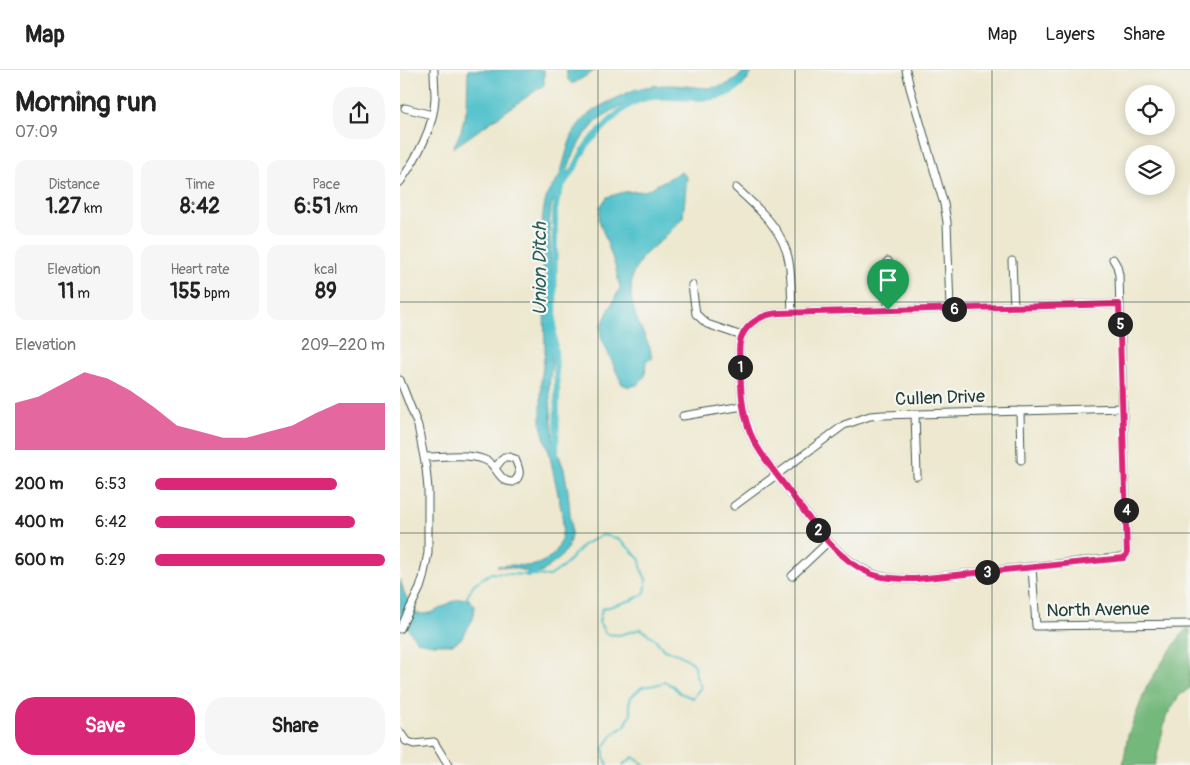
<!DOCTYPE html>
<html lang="en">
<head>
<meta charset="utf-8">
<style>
  body { margin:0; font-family:Pangolin,sans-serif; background:#f6f6f6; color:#222; height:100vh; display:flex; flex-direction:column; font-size:19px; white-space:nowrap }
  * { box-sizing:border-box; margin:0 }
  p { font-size:16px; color:#767676 }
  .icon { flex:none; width:28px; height:28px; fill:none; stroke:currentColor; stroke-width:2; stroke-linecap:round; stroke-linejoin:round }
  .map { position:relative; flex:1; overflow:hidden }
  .drawer { display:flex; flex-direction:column; background:#fff; width:400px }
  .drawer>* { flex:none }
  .fabs { position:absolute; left:725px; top:15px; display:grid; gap:10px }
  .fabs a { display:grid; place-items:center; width:50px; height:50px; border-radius:50%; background:#fff; box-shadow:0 2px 12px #0003; font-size:25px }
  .pin { position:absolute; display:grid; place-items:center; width:42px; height:42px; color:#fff; margin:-51px -21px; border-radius:50% 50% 50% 0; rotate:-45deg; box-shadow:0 0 5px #0007 }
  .pin .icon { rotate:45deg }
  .km { position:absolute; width:25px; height:25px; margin:-12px; border-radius:50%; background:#222; color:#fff; font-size:14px; line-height:25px; text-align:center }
  .round { display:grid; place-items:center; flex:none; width:52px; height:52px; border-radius:20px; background:#f6f6f6 }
  .summary { display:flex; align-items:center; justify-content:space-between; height:85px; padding:0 15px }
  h1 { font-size:28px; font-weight:700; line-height:38px }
  .figures { display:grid; grid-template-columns:repeat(3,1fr); gap:8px; height:85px; padding:5px 15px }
  .figures div { display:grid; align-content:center; border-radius:12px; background:#f6f6f6; text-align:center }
  .figures b { font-size:21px; font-weight:700 }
  .figures small { font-size:14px; font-weight:400 }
  .figures p { font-size:14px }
  .chart { height:140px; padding:10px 15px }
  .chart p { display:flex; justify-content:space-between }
  .chart svg { width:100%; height:90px; margin-top:5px; fill:#db2777; opacity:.7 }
  .action { display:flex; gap:10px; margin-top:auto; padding:10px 15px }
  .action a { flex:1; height:58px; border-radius:20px; background:#db2777; color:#fff; font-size:20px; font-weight:700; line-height:58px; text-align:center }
  .action a+a { background:#f6f6f6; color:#222 }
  ul { padding:0 15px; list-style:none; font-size:16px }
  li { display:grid; grid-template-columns:80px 60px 1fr; align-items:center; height:38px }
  li i { height:12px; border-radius:6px; background:#db2777 }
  header { display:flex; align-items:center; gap:30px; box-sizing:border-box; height:70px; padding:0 25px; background:#fff; border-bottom:1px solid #e0e0e0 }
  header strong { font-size:24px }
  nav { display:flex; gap:28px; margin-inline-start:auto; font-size:18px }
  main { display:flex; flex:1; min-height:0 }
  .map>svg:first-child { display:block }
</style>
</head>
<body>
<header>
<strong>Map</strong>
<nav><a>Map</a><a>Layers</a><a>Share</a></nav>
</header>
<main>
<section class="drawer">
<div class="summary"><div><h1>Morning run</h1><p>07:09</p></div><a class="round"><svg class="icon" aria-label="share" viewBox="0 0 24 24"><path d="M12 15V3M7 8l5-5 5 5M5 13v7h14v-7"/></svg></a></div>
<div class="figures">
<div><p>Distance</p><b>1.27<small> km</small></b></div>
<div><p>Time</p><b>8:42</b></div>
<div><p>Pace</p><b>6:51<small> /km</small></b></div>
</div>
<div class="figures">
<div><p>Elevation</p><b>11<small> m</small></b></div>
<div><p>Heart rate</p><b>155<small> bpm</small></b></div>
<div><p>kcal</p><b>89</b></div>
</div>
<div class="chart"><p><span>Elevation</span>209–220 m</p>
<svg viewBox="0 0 160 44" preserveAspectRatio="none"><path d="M0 44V21L10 18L20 12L30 6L40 9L50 15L60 23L70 32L80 35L90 38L100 38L110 35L120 32L130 26L140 21L150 21L160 21V44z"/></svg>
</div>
<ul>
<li><b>200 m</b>6:53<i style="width:79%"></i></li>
<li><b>400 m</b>6:42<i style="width:87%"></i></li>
<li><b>600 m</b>6:29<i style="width:100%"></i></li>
</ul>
<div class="action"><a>Save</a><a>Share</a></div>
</section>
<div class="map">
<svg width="790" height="695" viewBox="0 0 790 695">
  <rect width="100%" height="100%" fill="#f6f6f2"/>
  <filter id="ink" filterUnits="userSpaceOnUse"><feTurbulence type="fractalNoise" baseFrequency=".02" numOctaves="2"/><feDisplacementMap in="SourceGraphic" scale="10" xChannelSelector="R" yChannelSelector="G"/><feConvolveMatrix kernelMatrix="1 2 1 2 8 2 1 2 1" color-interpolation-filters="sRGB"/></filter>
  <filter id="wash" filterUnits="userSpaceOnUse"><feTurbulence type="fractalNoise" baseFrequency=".0096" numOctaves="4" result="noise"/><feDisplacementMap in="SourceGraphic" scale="20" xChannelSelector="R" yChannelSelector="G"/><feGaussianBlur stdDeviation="1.12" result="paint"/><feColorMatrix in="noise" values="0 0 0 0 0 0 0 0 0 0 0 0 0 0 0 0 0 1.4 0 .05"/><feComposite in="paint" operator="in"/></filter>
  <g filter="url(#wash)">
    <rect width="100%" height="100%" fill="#ede8cf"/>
    <path fill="#74b87b" stroke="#4a7a58" d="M786,559H790V618L779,626L766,647L755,695H723L728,665L747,616L768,583Z"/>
    <g fill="#55c2cc" stroke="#3a8080">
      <path d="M68,0H144V15L53,78L61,61L67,38Z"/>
      <path d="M166,0H196L174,13H171L168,10Z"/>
      <path d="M345,0H354L344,14L338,19L326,23L310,27L266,25L252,26L240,29L217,38L200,48L183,67L178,75L169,95L164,115L159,121L151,135L149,155L154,253L152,294L149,315L150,328L153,370L164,399L168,421L171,454V466L168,477L160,488L141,503H134L113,498L97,496L111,495L131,496L138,494L146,490L154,484L158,478L161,470L163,458L162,443L149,382L145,370L141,355V311L145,281L142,153C143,143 144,133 148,123C151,117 158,111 160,104C166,88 168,68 179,54C189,41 204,34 219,27C225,24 231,21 237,19C248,16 260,15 271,15C300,16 324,26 345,0Z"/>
      <path d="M281,102L287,107L283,147L266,166L242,187L232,206L231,226L233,237L236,247L250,278L252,289L246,290L245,306L237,315L229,317L222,314L201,267V256L220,218L215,195L199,150L200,137L207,127L224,122L245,121Z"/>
      <path d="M0,509L5,525L17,544C21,544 26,544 30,543C44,539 54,526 69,529L75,537L73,549L62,568L53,574H33L17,571L0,548Z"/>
    </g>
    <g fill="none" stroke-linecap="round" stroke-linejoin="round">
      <g stroke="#55c2cc" stroke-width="2">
        <path d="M65,531L74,514L91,503L150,506L163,497L183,475L202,465L217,468L230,479L240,490L242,501L246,509V518L244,524L232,530L202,539L199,552L206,564L219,565L241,559L255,569L264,580L278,584L292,592L295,596L296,606L301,617L293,628L280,623L273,616L265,612L255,615L242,617L231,627L229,634L231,644L225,656L214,663L204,677V687L208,695"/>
        <path d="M223,695L233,687L245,695"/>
      </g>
      <g stroke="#55c2cc" stroke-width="6">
        <path d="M156,385L157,320L154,264L155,140C156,132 158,125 161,118C164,111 170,105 174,99C179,90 183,80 189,72C192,68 197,65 200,61C213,48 227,32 246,28C278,22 315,39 341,14"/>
        <path d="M128,505L138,499"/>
      </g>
    </g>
  </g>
  <g filter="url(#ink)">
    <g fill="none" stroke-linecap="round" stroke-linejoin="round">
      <g stroke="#3e574b" stroke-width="9">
        <g id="street">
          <path d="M506,0L510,18L544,134L547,152L550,239"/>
          <path d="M5,38L32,45"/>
          <path d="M0,112C17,87 34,58 35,28C35,19 34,9 34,0"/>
          <path d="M336,118C359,139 384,160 389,192C392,209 391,226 392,243"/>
          <path d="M713,189L717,196L719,205L727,484L724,487L516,509C503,509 483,509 471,503C434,487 412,452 389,421C377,405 363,388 354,371C341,346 341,319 340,293C339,284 338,274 342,266C348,252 364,244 379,243L719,234"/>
          <path d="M488,191V240"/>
          <path d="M612,191L614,237"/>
          <path d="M292,215L296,244L307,254L342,266"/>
          <path d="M0,310L18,356L26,398L28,419V483L23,508L20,518L0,559"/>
          <path d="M620,341L621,390"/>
          <path d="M515,344L517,406"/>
          <path d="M283,346L343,336"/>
          <path d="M25,387C43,387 73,382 89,392C95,396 98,406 105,410C105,411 112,412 113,412C123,406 119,398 115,389L109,387H104L95,398"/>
          <path d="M334,436L444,355L470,346L483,345L723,338"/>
          <path d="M632,497L636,556L790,554"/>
          <path d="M392,506L428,472"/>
          <path d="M0,662L6,671L14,674L34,672L48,695"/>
        </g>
      </g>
      <use href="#street" stroke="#fff" stroke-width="7"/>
    </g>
  </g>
  <g fill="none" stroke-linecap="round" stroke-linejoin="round" filter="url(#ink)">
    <g stroke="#fff" stroke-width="10">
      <path id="route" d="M719,234L727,484L724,488L516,509C503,509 483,509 471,504C434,488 412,452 389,421C377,405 363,388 354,371C341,346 341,319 340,293C339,284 338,274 342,266C348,252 364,244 379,243Z"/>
    </g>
    <use href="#route" stroke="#db2777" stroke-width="6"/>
  </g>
  <path fill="none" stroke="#1f3d34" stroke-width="1" stroke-opacity="0.55" d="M198,0V695M395,0V695M592,0V695M0,232H790M0,463H790"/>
  <g text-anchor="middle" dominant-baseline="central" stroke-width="4.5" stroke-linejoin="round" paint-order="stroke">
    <g font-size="18" fill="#1f3d34" stroke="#f6f6f2">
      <text transform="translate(540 328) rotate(-2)">Cullen Drive</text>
      <text transform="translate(698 540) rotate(-1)">North Avenue</text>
    </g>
    <g font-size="19" font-style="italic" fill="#2c5e5a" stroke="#f6f6f2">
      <text transform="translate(140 199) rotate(-90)">Union Ditch</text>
    </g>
  </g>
</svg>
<div class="fabs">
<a><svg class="icon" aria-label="locate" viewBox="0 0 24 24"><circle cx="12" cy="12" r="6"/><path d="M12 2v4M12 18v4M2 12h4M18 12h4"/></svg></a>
<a><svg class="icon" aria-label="layers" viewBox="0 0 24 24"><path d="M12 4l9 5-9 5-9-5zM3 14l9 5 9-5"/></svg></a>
</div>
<div class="pin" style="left:488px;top:240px;background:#1e9e55"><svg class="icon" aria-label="arrive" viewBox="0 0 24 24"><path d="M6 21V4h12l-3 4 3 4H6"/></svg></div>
<b class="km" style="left:340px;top:297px">1</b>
<b class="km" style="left:418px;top:460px">2</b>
<b class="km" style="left:587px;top:502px">3</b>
<b class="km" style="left:726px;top:440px">4</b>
<b class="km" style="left:720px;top:254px">5</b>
<b class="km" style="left:554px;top:239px">6</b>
</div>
</main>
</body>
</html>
